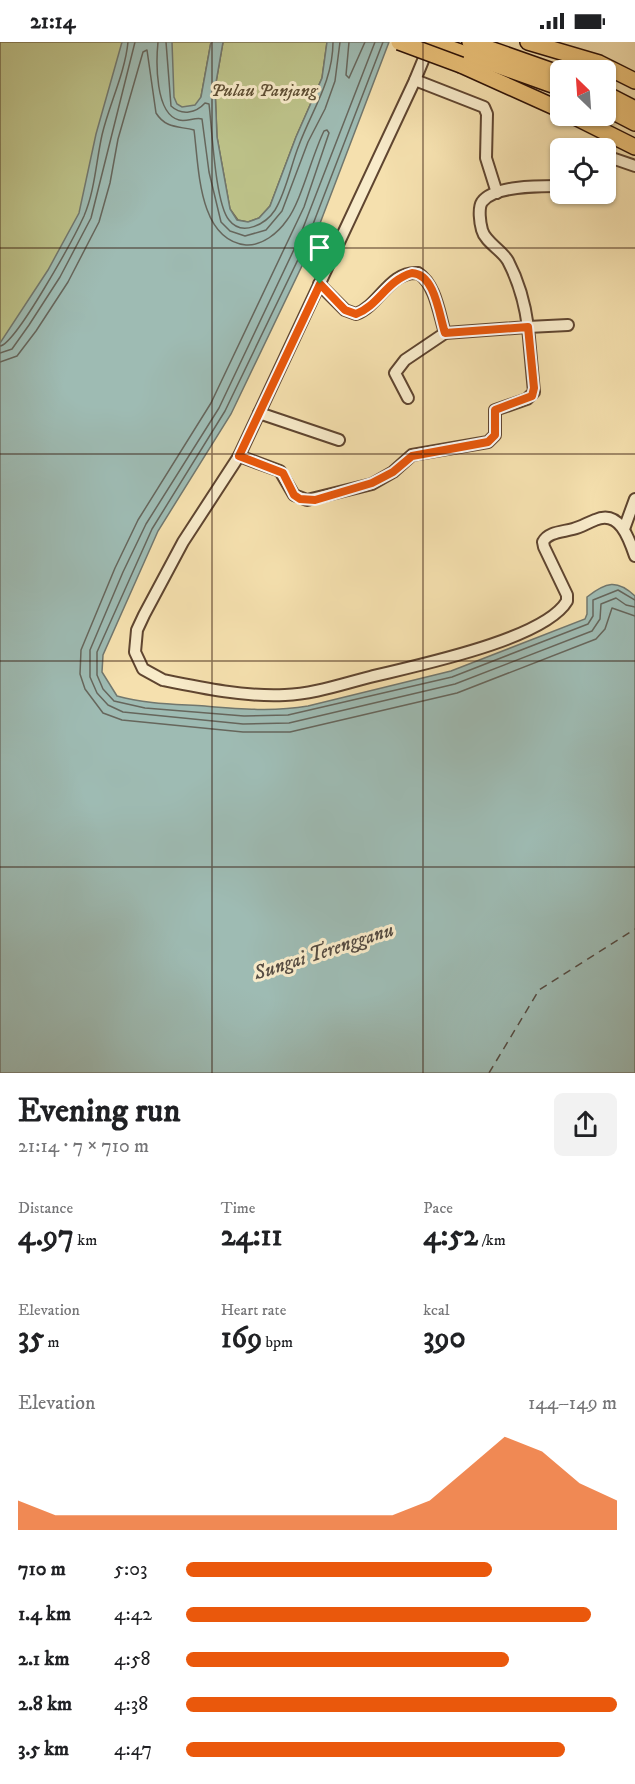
<!DOCTYPE html>
<html lang="en">
<head>
<meta charset="utf-8">
<style>
  body { margin:0; font-family:"IM FELL DW Pica",serif; background:#f2f2f2; color:#202124; height:100vh; display:flex; flex-direction:column; font-size:22px; white-space:nowrap }
  * { box-sizing:border-box; margin:0 }
  p { font-size:20px; color:#757577 }
  .icon { flex:none; width:33px; height:33px; fill:none; stroke:currentColor; stroke-width:2; stroke-linecap:round; stroke-linejoin:round }
  .map { position:relative; height:1031px; overflow:hidden }
  .details { display:flex; flex-direction:column; background:#fff; flex:1 }
  .details>* { flex:none }
  .needle { width:39px; rotate:335deg }
  .buttons { position:absolute; left:550px; top:18px; display:grid; gap:12px }
  .buttons a { display:grid; place-items:center; width:66px; height:66px; border-radius:9px; background:#fff; box-shadow:0 2px 4px #0004; font-size:30px }
  .pin { position:absolute; display:grid; place-items:center; width:51px; height:51px; color:#fff; margin:-62px -26px; border-radius:50% 50% 50% 0; rotate:-45deg; box-shadow:0 0 6px #0007 }
  .pin .icon { rotate:45deg }
  .round { display:grid; place-items:center; flex:none; width:63px; height:63px; border-radius:9px; background:#f2f2f2 }
  .summary { display:flex; align-items:center; justify-content:space-between; height:102px; padding:0 18px }
  h1 { font-size:33px; font-weight:700; line-height:45px }
  .metrics { display:grid; grid-template-columns:repeat(3,1fr); gap:9px; height:102px; padding:6px 18px }
  .metrics div { display:grid; align-content:center }
  .metrics b { font-size:30px; font-weight:700 }
  .metrics small { font-size:16px; font-weight:400 }
  .metrics p { font-size:16px }
  .chart { height:168px; padding:12px 18px }
  .chart p { display:flex; justify-content:space-between }
  .chart svg { width:100%; height:108px; margin-top:6px; fill:#ea580c; opacity:.7 }
  ul { padding:0 18px; list-style:none; font-size:20px }
  li { display:grid; grid-template-columns:96px 72px 1fr; align-items:center; height:45px }
  li i { height:15px; border-radius:8px; background:#ea580c }
  .status { display:flex; justify-content:space-between; align-items:center; height:42px; padding:0 30px; background:#fff; direction:ltr }
  .status svg { height:16px; fill:currentColor }
  .map>svg:first-child { display:block }
</style>
</head>
<body>
<div class="status"><b>21:14</b><svg viewBox="0 0 49 12"><path d="M0 12V9h3v3zM5 12V6h3v6zM10 12V3h3v9zM15 12V0h3v12zM26 1h20v11H26zM47 4h2v5h-2z"/></svg></div>
<div class="map">
<svg width="635" height="1031" viewBox="0 0 635 1031">
  <rect width="100%" height="100%" fill="#f5e0ae"/>
  <filter id="stains"><feTurbulence type="fractalNoise" baseFrequency=".00333" numOctaves="4"/><feColorMatrix values="0 0 0 0 .2 0 0 0 0 .09 0 0 0 0 .02 0 0 0 .5 -.17"/></filter>
  <radialGradient id="worn" r=".72"><stop offset=".6" stop-color="#630" stop-opacity="0"/><stop offset="1" stop-color="#630" stop-opacity=".3"/></radialGradient>
  <g fill="#bdc289" stroke="#756a48" stroke-width="1.5">
    <path d="M0,0H211L201,55L0,568Z"/>
    <path d="M223,0H327L322,36L296,95L270,164L259,176L248,180L238,178L230,167L217,95L215,46Z"/>
  </g>
  <path fill="#9ebbb3" stroke="#71776e" stroke-width="1.5" d="M122,0H172L174,55L177,62L182,65L195,63L201,55L211,0H223L215,46L217,95L230,167L237,178L248,180L259,176L270,164L296,95L322,36L327,0H389L311,205L231,372L158,489L103,613L102,630L117,654C146,662 176,662 205,664C240,667 273,670 308,664L451,629L585,577L587,572V555C606,540 617,537 635,554V1031H0V301L48,228L79,171L96,92Z"/>
  <g fill="none" stroke-linecap="round" stroke-linejoin="round">
    <g stroke="#66665c" stroke-width="1.5">
      <path d="M158,0C156,20 155,72 179,78C187,80 195,75 202,77L209,130L221,180L230,189L245,194L266,188L282,169L308,100L325,67L335,39L340,0"/>
      <path d="M166,0L171,64C182,74 196,71 205,61L209,62C212,86 215,161 229,178C242,195 266,182 275,168C286,150 291,123 299,103C312,68 333,39 333,0"/>
      <path d="M349,0L346,33L349,36L365,0"/>
      <path d="M375,0L298,199L219,366L146,482L123,530L90,608V635L97,651L108,663L123,670L243,682L289,681L455,642L592,589L600,577L601,562L616,556L626,563L635,565"/>
      <path d="M383,0L305,203L225,369L152,487L97,610V633L103,647L114,659L145,666L244,674L288,673L452,635L588,582L593,574V558L618,548L635,558"/>
      <path d="M0,304C16,302 75,194 84,174C95,148 96,120 102,93C109,63 125,31 128,0"/>
      <path d="M0,311L12,307L29,283L60,235L91,176L135,0"/>
      <path d="M0,320L17,314L36,289L68,240L99,180L110,141L118,97L143,10L147,8L156,71C166,87 179,84 194,88C199,125 198,198 246,203C262,204 278,191 287,178C301,160 312,113 324,89L327,88L329,91L304,165L211,361L138,478L115,526L81,608L80,632L85,647L103,671L122,678L243,690H290L457,651L596,597L605,587L612,566L635,574"/>
    </g>
    <path stroke="#554c43" stroke-width="1.5" stroke-dasharray="8 6" stroke-linecap="butt" d="M489,1031L539,948L635,887"/>
    <g stroke="#5f4530" stroke-width="14">
      <g id="minor">
        <path d="M429,4L415,38L239,414L183,500L144,573L137,588L135,610L143,627L163,638C202,646 245,655 285,653C314,652 342,642 370,635C414,624 544,598 567,559V553L544,505L543,500C548,490 562,490 573,487C581,485 587,481 595,478C619,467 629,496 635,514"/>
        <path d="M415,38L484,65L487,72L486,116L497,151"/>
        <path d="M606,114L635,124"/>
        <path d="M319,242L345,268L356,272C380,263 389,229 418,231C436,243 439,272 445,291L405,318L395,331L408,356"/>
        <path d="M445,291L528,285C525,262 519,240 508,219C502,208 485,200 482,188C480,181 478,166 482,160C494,143 542,144 561,144"/>
        <path d="M259,371L339,398"/>
        <path d="M239,414L280,429L294,453L307,458L372,442L393,430L412,413L488,400L495,393V368L527,357L534,350L528,285L568,283"/>
        <path d="M624,487L635,457"/>
      </g>
    </g>
    <g stroke="#2d1106" stroke-width="18">
      <g id="highway">
        <path d="M432,0L561,46"/>
        <path d="M470,0L561,32"/>
        <path d="M528,0L599,21L635,39"/>
        <path d="M461,23L561,68"/>
        <path d="M606,52L635,67"/>
        <path d="M606,66L635,81"/>
        <path d="M573,74L635,105"/>
      </g>
    </g>
    <use href="#minor" stroke="#f8ebca" stroke-width="10"/>
    <use href="#highway" stroke="#eac077" stroke-width="15"/>
    <g stroke="#2d1106" stroke-width="18" stroke-linecap="butt">
      <path id="highway-bridge" d="M399,0L461,23"/>
    </g>
    <use href="#highway-bridge" stroke="#eac077" stroke-width="15"/>
  </g>
  <g fill="none" stroke-linecap="round" stroke-linejoin="round">
    <g stroke="#fff" stroke-width="12">
      <path id="route" d="M412,231C435,232 439,273 445,291L528,285L534,346L532,354L495,368V393L488,400L412,414L393,430L372,441L315,458L300,457L294,453L283,431L239,414L320,242L345,268L356,272C378,264 387,238 412,231Z"/>
    </g>
    <use href="#route" stroke="#ea580c" stroke-width="8"/>
  </g>
  <path fill="none" stroke="#2d1106" stroke-width="1.5" stroke-opacity="0.55" d="M212,0V1031M423,0V1031M0,206H635M0,412H635M0,619H635M0,825H635"/>
  <g text-anchor="middle" dominant-baseline="central" stroke-width="6" stroke-linejoin="round" paint-order="stroke">
    <g font-size="18" font-style="italic" fill="#5f4f34" stroke="#f8ebca">
      <text x="264" y="49">Pulau Panjang</text>
    </g>
    <g font-size="20" font-style="italic" fill="#554c43" stroke="#f8ebca">
      <text transform="translate(324 910) rotate(-18)">Sungai Terengganu</text>
    </g>
  </g>
  <rect width="100%" height="100%" filter="url(#stains)"/>
  <rect width="100%" height="100%" fill="url(#worn)"/>
</svg>
<div class="buttons">
<a><svg class="needle" viewBox="-14 -14 28 28"><path d="M0-13l5 13h-10z" fill="#e53935"/><path d="M0 13l5-13h-10z" fill="#757577"/></svg></a>
<a><svg class="icon" aria-label="locate" viewBox="0 0 24 24"><circle cx="12" cy="12" r="6"/><path d="M12 2v4M12 18v4M2 12h4M18 12h4"/></svg></a>
</div>
<div class="pin" style="left:320px;top:242px;background:#1e9e55"><svg class="icon" aria-label="arrive" viewBox="0 0 24 24"><path d="M6 21V4h12l-3 4 3 4H6"/></svg></div>
</div>
<section class="details">
<div class="summary"><div><h1>Evening run</h1><p>21:14 · 7 × 710 m</p></div><a class="round"><svg class="icon" aria-label="share" viewBox="0 0 24 24"><path d="M12 15V3M7 8l5-5 5 5M5 13v7h14v-7"/></svg></a></div>
<div class="metrics">
<div><p>Distance</p><b>4.97<small> km</small></b></div>
<div><p>Time</p><b>24:11</b></div>
<div><p>Pace</p><b>4:52<small> /km</small></b></div>
</div>
<div class="metrics">
<div><p>Elevation</p><b>35<small> m</small></b></div>
<div><p>Heart rate</p><b>169<small> bpm</small></b></div>
<div><p>kcal</p><b>390</b></div>
</div>
<div class="chart"><p><span>Elevation</span>144–149 m</p>
<svg viewBox="0 0 160 44" preserveAspectRatio="none"><path d="M0 44V32L10 38L20 38L30 38L40 38L50 38L60 38L70 38L80 38L90 38L100 38L110 32L120 19L130 6L140 12L150 25L160 32V44z"/></svg>
</div>
<ul>
<li><b>710 m</b>5:03<i style="width:71%"></i></li>
<li><b>1.4 km</b>4:42<i style="width:94%"></i></li>
<li><b>2.1 km</b>4:58<i style="width:75%"></i></li>
<li><b>2.8 km</b>4:38<i style="width:100%"></i></li>
<li><b>3.5 km</b>4:47<i style="width:88%"></i></li>
</ul>
</section>
</body>
</html>
